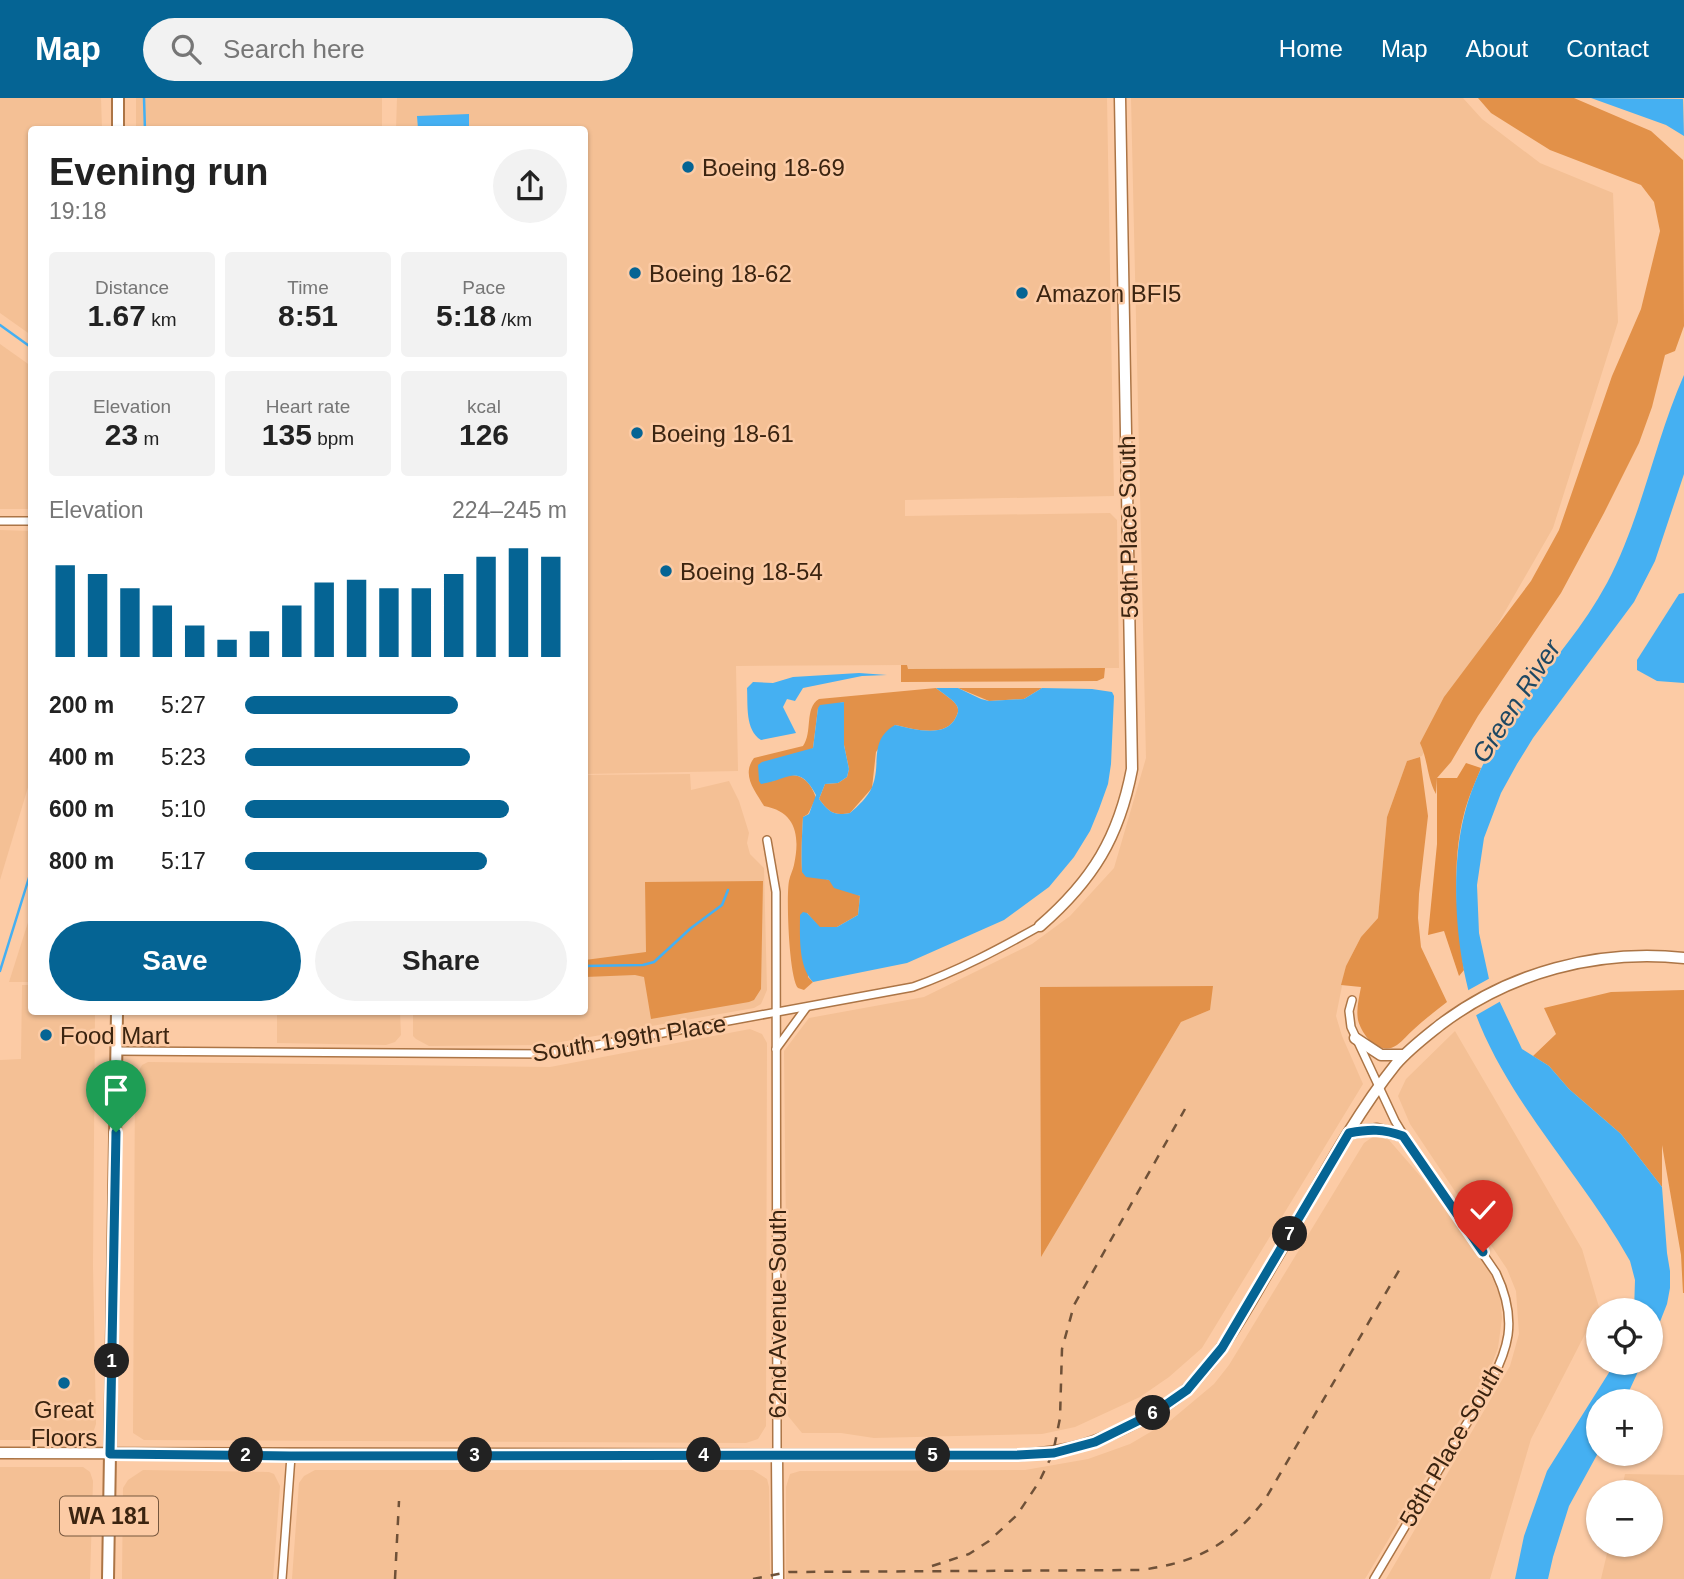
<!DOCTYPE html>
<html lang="en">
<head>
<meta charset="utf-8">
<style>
  body { margin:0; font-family:Helvetica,sans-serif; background:#f2f2f2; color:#222; height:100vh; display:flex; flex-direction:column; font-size:26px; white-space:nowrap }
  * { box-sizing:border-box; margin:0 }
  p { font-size:23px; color:#767676 }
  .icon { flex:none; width:38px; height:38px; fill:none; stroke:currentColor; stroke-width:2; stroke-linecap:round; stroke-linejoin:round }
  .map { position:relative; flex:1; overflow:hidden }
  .details { position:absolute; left:28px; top:28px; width:560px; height:889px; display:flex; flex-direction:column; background:#fff; border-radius:7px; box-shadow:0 2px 5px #0004 }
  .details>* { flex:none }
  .tools { position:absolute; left:1586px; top:1200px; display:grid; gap:14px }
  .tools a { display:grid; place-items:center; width:77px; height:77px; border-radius:50%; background:#fff; box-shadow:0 2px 5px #0004; font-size:35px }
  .pin { position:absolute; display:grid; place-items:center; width:60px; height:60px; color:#fff; margin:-72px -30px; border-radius:50% 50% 50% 0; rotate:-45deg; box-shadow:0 0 7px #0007 }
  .pin .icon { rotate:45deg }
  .km { position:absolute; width:35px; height:35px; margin:-18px; border-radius:50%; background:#222; color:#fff; font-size:19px; line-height:35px; text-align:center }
  .round { display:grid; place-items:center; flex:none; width:74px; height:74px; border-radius:37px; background:#f2f2f2 }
  .head { display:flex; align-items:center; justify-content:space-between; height:119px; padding:0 21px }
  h1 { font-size:38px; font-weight:600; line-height:52px }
  .stats { display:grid; grid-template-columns:repeat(3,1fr); gap:10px; height:119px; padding:7px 21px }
  .stats div { display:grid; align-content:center; border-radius:7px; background:#f2f2f2; text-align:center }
  .stats b { font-size:30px; font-weight:600 }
  .stats small { font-size:19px; font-weight:400 }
  .stats p { font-size:19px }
  .chart { height:196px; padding:14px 21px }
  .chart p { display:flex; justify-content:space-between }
  .chart svg { width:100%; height:126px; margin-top:7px; stroke:#056494; stroke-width:6 }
  .button { display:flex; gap:14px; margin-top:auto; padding:14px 21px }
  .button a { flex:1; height:80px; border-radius:42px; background:#056494; color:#fff; font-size:28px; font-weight:600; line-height:80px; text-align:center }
  .button a+a { background:#f2f2f2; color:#222 }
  ul { padding:0 21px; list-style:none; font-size:23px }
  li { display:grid; grid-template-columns:112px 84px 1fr; align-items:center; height:52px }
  li i { height:18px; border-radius:9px; background:#056494 }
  header { display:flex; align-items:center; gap:42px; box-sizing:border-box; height:98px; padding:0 35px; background:#056494; color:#fff }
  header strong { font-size:33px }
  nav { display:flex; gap:38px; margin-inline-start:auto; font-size:24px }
  .search { width:490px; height:63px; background:#f2f2f2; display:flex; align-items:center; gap:18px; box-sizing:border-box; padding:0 24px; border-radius:38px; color:#767676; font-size:26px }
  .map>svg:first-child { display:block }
</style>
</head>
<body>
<header>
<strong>Map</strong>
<div class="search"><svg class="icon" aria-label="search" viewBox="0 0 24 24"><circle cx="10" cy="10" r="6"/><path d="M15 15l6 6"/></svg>Search here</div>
<nav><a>Home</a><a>Map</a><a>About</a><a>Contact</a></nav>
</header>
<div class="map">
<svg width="1684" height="1481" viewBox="0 0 1684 1481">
  <rect width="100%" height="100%" fill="#fccba5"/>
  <g fill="#f4c095" fill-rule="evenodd">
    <path d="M0,0H101L102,31L32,32L31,237L0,215Z"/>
    <rect x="136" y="0" width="246" height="31"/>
    <path d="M397,0H1107L1114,398L905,402V418L1110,415L1117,422L1119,570L907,571V567L736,568L738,673L585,676L584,32H396Z"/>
    <path d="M1131,0H1463L1482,21L1540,65L1613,95L1618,224L1553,430L1422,658L1407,663L1387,719L1378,820L1361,839L1346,868L1336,918L1342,938L1363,986L1202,1250L1169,1279L1140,1299L1075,1329L1042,1336L874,1340L841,1335H802L788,1318L784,953L809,920L924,899L1032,846L1070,818L1114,770L1146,660ZM1040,890L1210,912L1181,924L1041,1157Z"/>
    <path d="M0,246L31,268V411H0Z"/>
    <path d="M0,432L31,433L32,676L0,782Z"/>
    <path d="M690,676L691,692L729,683L739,703L749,735L747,745L750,756L764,770L767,892L761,906L754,910L544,947L429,948L416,941L413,938V914H584L585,677Z"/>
    <path d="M31,815V884H9Z"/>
    <path d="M22,887H31L32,914H95L93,1167L96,1326L94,1332L86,1340L81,1342H0V962L21,961Z"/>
    <path d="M277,914H400L401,937L395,944L386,947L277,945Z"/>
    <path d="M750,931L762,936L767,945L766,1328L758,1341L746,1345L144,1342L133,1335L135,980L142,967L148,964L550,969Z"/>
    <path d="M1455,933L1582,1151L1599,1209L1531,1341L1490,1481H1386L1510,1268L1519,1236L1516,1193L1507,1171L1410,1026L1398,998L1406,981Z"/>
    <path d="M1374,1038L1389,1042L1422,1080L1488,1170L1500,1198L1502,1220L1498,1250L1490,1271L1365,1481H786V1389L790,1376L800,1373L1025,1372L1088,1361L1130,1346L1171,1322L1214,1286L1229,1267L1364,1045Z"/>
    <path d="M0,1369H83L90,1374L93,1383L90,1481H0Z"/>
    <path d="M143,1372L269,1374L274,1376L280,1388L273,1481H122L123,1390L128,1382Z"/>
    <path d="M315,1372H753L767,1381L769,1389L770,1481H292L299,1385L304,1378Z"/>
    <path d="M1625,1376L1684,1377V1481H1601L1609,1447H1650V1395H1621Z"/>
  </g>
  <g fill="#e29149">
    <path d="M1478,0H1574L1651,33L1683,62L1684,228L1675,253L1665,257L1652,309L1639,345L1604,415L1561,495L1478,618L1451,664L1437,680L1436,696C1427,680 1428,662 1420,645L1444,599L1531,483L1559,432L1612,278L1641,211L1660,133L1654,104L1641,87L1550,52L1491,15Z"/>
    <path d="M901,567H907L908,571L1105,570L1104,580L1097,583L901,584Z"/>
    <path d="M936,590C942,595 954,602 957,608C959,612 958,615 956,619C946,641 914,631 895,627L876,654L872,690L850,715C833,718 829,714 819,701L825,686L838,685L847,679L849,671L844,647V604L818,610L813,650L772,684C793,670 809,678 816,700L808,716L803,719C802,736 801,756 802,774L829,782L860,798L858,817L837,829H819L807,815L808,879L813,884L804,892L798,890C789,880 786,798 789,783C790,777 793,772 794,767C800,739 797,714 764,708C755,693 741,677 754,660L803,648C813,634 804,610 819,601Z"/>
    <path d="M958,590H1042L1024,601L989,603Z"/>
    <path d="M1420,659L1428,718L1419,796L1418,820L1421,849L1447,904C1435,913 1424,922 1413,932C1408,936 1403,943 1397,947C1380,959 1362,938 1358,922C1356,911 1359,900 1361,889L1341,887L1346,868L1361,839L1378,820L1387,719L1407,663Z"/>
    <path d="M763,783L761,891L754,902L749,904L651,921L644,879L635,877L585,879V862L646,854L645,784Z"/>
    <path d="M1213,888L1210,912L1181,924L1041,1159L1040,889Z"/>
    <path d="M1684,892V1195H1683L1681,1157L1662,1047V1089L1621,1036L1569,991L1549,968L1533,958L1556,936L1544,910L1611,894Z"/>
  </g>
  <path fill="#e28d42" d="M1466,665L1481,670C1475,685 1468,700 1464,716C1451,765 1457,822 1464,872L1459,878L1444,833L1428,837L1437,746V680H1457Z"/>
  <g fill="#45b0f2">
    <path d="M1591,0L1683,1L1684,38L1666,27Z"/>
    <path d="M469,16V31H418L417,18Z"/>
    <path d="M1684,277V376L1655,463L1634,504L1533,640L1517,666L1501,695L1484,740L1477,787L1479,835L1489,881L1522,951L1549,968L1569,991L1621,1036L1662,1089L1667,1155L1670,1173V1190L1667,1206L1650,1249V1213H1634L1635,1182L1630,1163C1585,1082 1516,1013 1480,927C1456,870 1449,778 1464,718C1473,681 1493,644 1515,614C1545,571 1582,532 1607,485C1642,419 1654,345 1684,277Z"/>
    <path d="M1684,495V585L1657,583L1637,572V562L1679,496Z"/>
    <path d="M859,575L887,577L862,578L803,590L795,603L787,601L783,609L796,635L761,642C745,632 748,607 747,590L753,584L773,585L793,579Z"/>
    <path d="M936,590H958L981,601L989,603L1024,601L1042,590L1092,591L1112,594L1114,598L1111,666L1108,686L1099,711L1090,733L1074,759L1049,789L1004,822L907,865L813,884C798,868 800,838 800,817L803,814L807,815L820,829H837L858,817L860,798L834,790L829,782L806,779L802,774C801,756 802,736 803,719L809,716L816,697C798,664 789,682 761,686L759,683L758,667L762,664L813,650L818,610L820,607L844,604V647L849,671L847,679L838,685L825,686L819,701C829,714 833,718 850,715C858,708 868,699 872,689C882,666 868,643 895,627C914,631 946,641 956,619C958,615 959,612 957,608C954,602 942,595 936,590Z"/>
    <path d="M1615,1265H1642L1624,1304H1598V1355L1569,1408L1553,1459L1548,1481H1515L1524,1438L1547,1373Z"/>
  </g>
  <path fill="#fccba5" d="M1492,879L1501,903L1473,919L1465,894Z"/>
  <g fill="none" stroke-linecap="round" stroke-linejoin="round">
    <g stroke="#45b0f2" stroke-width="2.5">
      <path d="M144,0L145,32"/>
      <path d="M0,227L32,250"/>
      <path d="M584,868L643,867L654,864L691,830L722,807L728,792"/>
      <path d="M0,873L32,770"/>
    </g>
    <g stroke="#ac7546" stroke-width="10">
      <g id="street">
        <path d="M0,423H32"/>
        <path d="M767,742L776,794L777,1357"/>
        <path d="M1352,902L1349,913L1351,929L1395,1023L1418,1061L1496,1175C1505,1194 1511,1215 1508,1237C1503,1271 1474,1313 1456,1343C1429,1389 1401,1435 1374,1481"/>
        <path d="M776,951L806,910"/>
        <path d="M117,953L549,956L913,889C958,873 999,851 1040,828"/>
        <path d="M282,1481L291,1358"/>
      </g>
    </g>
    <g stroke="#ac7546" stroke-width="13">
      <g id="secondary">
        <path d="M1040,828C1093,782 1119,739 1132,671L1120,0"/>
        <path d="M1355,940L1381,957H1404"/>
        <path d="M1349,1035L1377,1031L1403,1038"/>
        <path d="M0,1355L1018,1357C1070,1354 1098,1345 1144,1320C1159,1312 1175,1303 1187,1291C1224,1255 1248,1208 1274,1164C1313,1098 1348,1026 1396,966C1409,951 1425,939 1440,927C1510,874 1597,851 1684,860"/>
        <path d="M777,1357L778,1481"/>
      </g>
    </g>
    <g stroke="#ac7546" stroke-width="14">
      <g id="primary">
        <path d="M118,0V32"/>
        <path d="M108,1481L117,914"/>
      </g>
    </g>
    <use href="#street" stroke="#fff" stroke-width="7"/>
    <use href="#secondary" stroke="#fff" stroke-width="10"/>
    <use href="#primary" stroke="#fff" stroke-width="10"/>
    <g stroke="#6f5138" stroke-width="2.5" stroke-dasharray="9 9" stroke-linecap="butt">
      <path d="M932,1468L969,1456L989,1443L1017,1417L1039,1384L1053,1355L1060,1320L1062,1251L1074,1207L1185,1011"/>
      <path d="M395,1481L399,1403"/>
      <path d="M753,1481L789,1474L1141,1472C1199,1464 1231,1446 1266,1400L1401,1169"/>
    </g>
  </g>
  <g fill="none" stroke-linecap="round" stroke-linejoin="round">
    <g stroke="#fff" stroke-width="14">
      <path id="route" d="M116,1034L110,1356L291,1358L1018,1357L1054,1355L1095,1344L1154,1315L1187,1292L1222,1250L1349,1035C1370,1031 1383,1031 1403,1038L1483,1154"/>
    </g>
    <use href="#route" stroke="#056494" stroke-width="9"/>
  </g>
  <g fill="#056494" stroke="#fccba5" stroke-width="2.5">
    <circle cx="688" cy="69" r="7"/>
    <circle cx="635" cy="175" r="7"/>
    <circle cx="1022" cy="195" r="7"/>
    <circle cx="637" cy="335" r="7"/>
    <circle cx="666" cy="473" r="7"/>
    <circle cx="46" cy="937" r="7"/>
    <circle cx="64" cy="1285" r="7"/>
  </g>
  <g text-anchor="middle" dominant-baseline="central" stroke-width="5" stroke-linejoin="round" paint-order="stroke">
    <rect fill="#fccba5" stroke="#75563d" stroke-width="2" x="60" y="1398.5" width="98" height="39" rx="5"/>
    <g font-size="23" font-weight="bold" fill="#3b2410">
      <text x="109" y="1418">WA 181</text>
    </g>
    <g font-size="24" fill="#3b2410" stroke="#fccba5" text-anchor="start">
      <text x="702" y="69">Boeing 18-69</text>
      <text x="649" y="175">Boeing 18-62</text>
      <text x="1036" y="195">Amazon BFI5</text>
      <text x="651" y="335">Boeing 18-61</text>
      <text x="680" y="473">Boeing 18-54</text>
      <text x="60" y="937">Food Mart</text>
      <text x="64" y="1311" text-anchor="middle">Great<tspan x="64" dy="28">Floors</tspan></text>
    </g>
    <g font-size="24" fill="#3b2410" stroke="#fccba5">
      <text transform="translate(1128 429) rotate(-91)">59th Place South</text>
      <text transform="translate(629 940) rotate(-9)">South 199th Place</text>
      <text transform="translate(777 1216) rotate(-90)">62nd Avenue South</text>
      <text transform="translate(1451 1347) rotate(-60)">58th Place South</text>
    </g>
    <g font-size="26" font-style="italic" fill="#1d4863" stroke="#fccba5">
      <text transform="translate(1516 603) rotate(-57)">Green River</text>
    </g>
  </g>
</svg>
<div class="tools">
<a><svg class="icon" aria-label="locate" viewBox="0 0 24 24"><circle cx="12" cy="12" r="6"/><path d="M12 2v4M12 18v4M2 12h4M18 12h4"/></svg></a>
<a>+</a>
<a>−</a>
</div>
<div class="pin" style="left:116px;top:1034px;background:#1e9e55"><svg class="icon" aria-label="arrive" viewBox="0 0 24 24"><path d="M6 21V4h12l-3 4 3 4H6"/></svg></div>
<div class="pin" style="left:1483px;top:1154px;background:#d93025"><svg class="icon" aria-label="check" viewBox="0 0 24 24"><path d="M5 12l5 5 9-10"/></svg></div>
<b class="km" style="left:112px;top:1263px">1</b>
<b class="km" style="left:246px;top:1357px">2</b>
<b class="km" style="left:475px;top:1357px">3</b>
<b class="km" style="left:704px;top:1357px">4</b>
<b class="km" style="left:933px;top:1357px">5</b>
<b class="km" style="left:1153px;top:1315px">6</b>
<b class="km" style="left:1290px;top:1136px">7</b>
<section class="details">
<div class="head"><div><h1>Evening run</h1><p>19:18</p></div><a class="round"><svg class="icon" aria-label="share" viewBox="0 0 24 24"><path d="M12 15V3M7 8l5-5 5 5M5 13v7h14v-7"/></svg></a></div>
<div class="stats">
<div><p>Distance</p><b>1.67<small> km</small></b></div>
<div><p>Time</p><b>8:51</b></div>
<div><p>Pace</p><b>5:18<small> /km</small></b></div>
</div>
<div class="stats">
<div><p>Elevation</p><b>23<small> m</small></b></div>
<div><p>Heart rate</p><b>135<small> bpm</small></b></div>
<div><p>kcal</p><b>126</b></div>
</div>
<div class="chart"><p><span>Elevation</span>224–245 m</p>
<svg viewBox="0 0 160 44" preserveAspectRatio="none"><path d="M5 44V12M15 44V15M25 44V20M35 44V26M45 44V33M55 44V38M65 44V35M75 44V26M85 44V18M95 44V17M105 44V20M115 44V20M125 44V15M135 44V9M145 44V6M155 44V9"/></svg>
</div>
<ul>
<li><b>200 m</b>5:27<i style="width:66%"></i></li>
<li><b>400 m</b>5:23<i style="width:70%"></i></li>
<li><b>600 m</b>5:10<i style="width:82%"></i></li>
<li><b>800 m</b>5:17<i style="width:75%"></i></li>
</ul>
<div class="button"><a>Save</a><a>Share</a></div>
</section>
</div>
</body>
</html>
